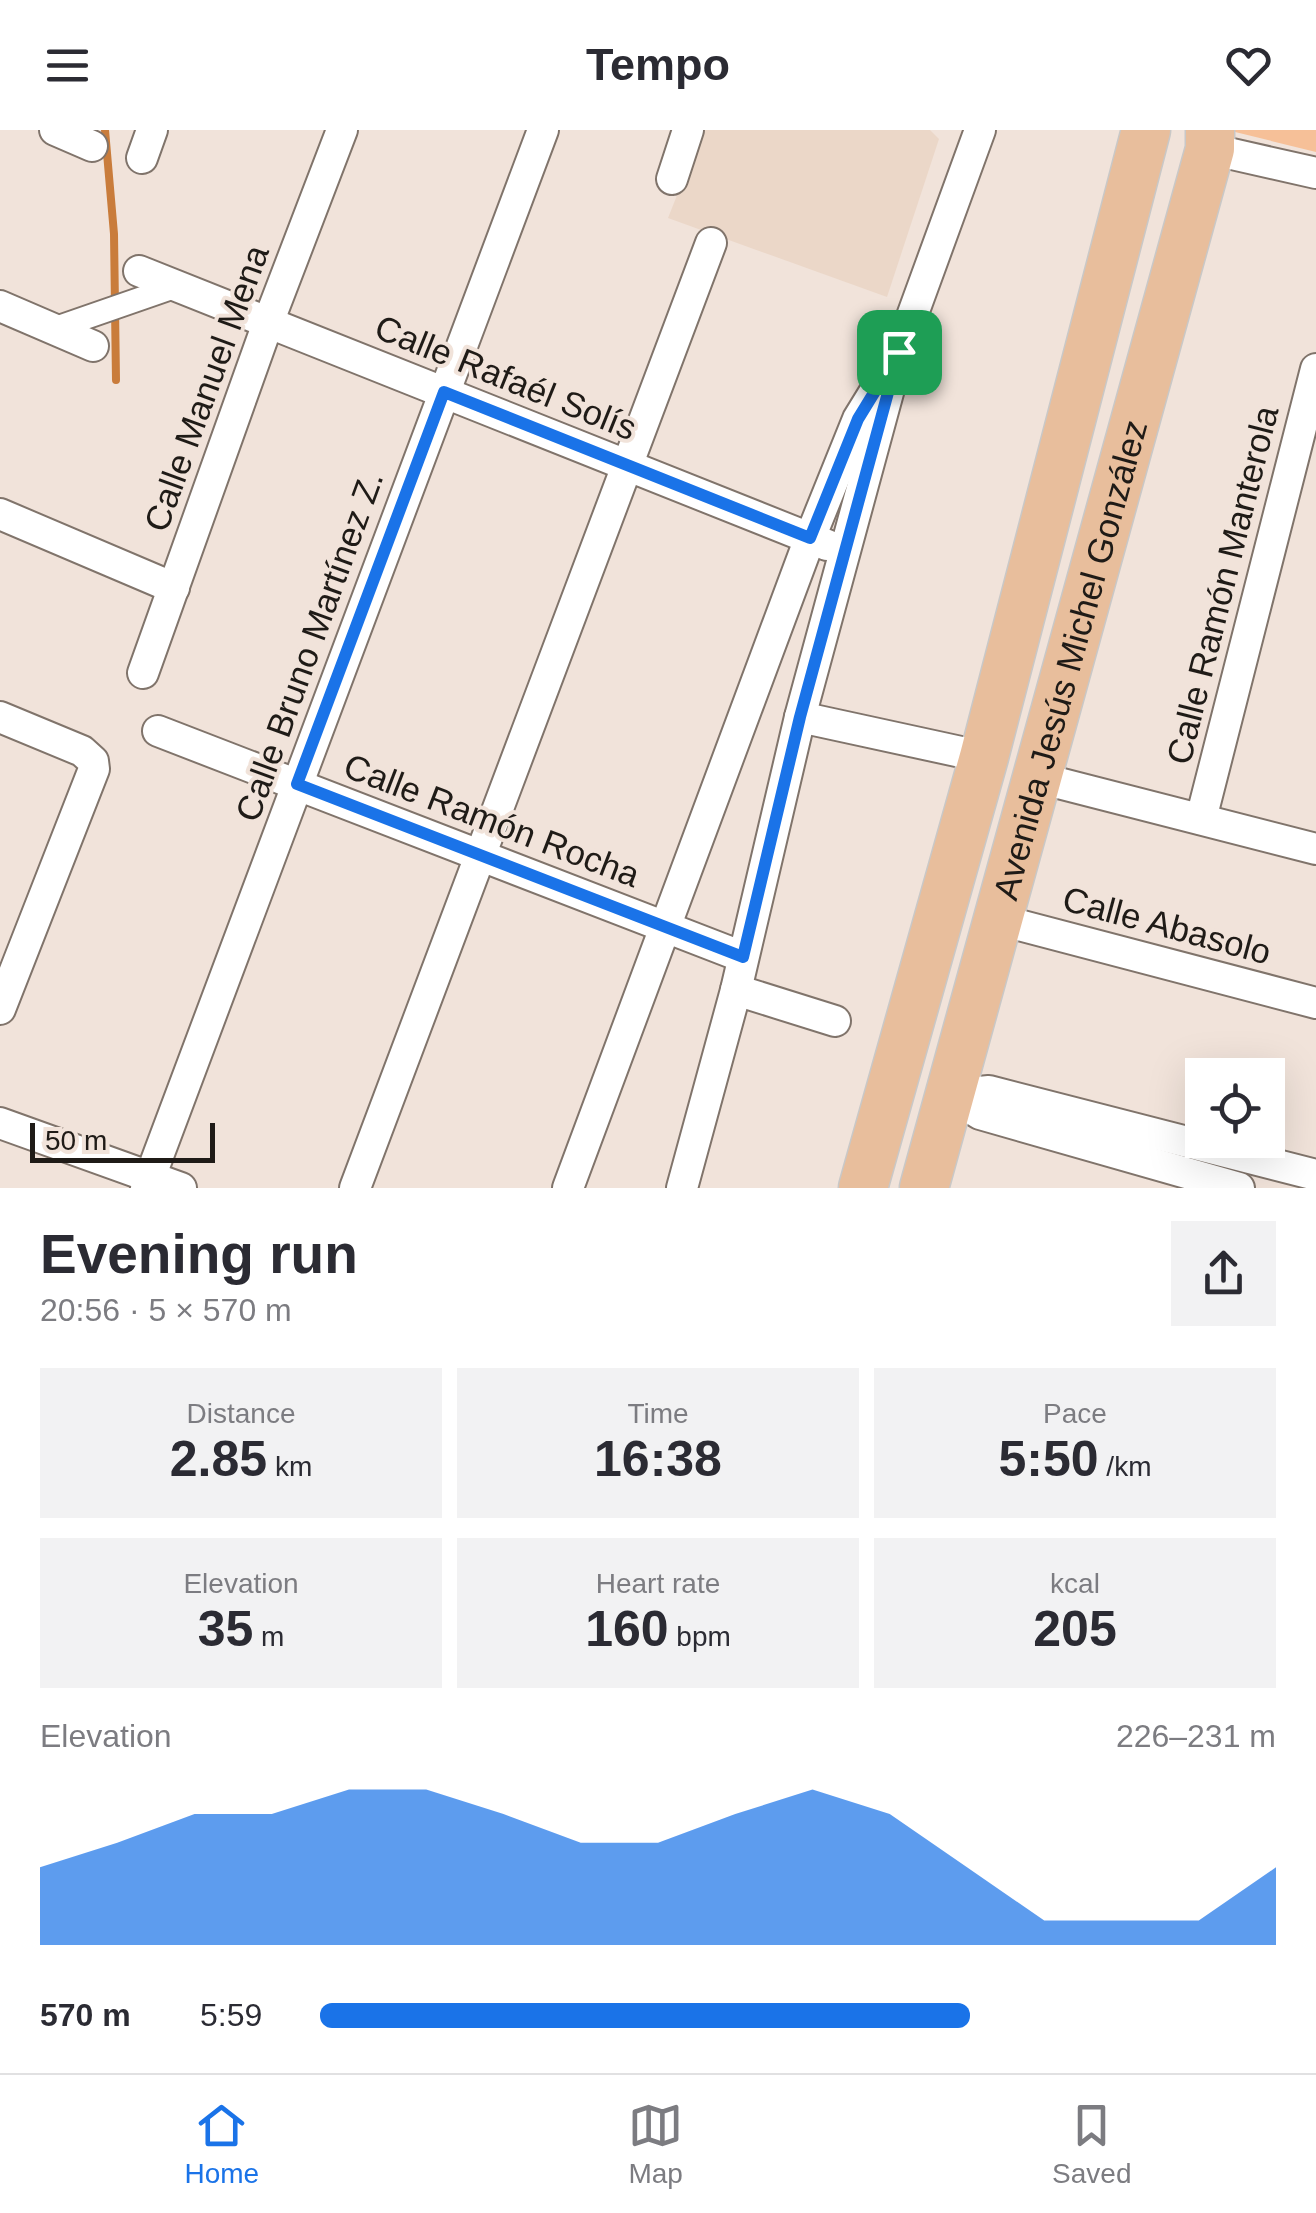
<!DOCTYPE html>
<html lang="en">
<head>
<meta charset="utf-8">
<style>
  body { margin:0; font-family:Helvetica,sans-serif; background:#f2f2f3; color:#2b2b33; height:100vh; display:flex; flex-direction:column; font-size:38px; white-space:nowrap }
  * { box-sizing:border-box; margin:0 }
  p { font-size:32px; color:#7c7c81 }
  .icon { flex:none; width:55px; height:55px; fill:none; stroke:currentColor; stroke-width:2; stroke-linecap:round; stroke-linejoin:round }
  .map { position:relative; height:1058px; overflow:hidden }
  .drawer { display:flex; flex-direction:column; background:#fff; flex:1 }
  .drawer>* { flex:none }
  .tools { position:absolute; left:1185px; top:928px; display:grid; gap:20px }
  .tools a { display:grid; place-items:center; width:100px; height:100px; border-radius:0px; background:#fff; box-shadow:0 10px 40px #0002; font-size:50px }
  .scale { position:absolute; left:30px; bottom:25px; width:185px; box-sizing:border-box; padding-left:10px; border:5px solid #1f1b17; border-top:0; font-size:28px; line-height:35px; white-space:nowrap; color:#1f1b17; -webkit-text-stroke:8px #f1e3da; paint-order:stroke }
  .pin { position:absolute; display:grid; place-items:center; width:85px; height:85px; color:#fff; margin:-42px; border-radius:20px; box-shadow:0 5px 15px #0006 }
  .round { display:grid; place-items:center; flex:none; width:105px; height:105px; border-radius:0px; background:#f2f2f3 }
  .head { display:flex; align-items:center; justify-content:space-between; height:170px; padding:0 40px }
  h1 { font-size:55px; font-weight:600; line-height:75px }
  .metrics { display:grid; grid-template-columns:repeat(3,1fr); gap:15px; height:170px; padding:10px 40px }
  .metrics div { display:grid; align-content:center; border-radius:0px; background:#f2f2f3; text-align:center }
  .metrics b { font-size:50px; font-weight:600 }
  .metrics small { font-size:28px; font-weight:400 }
  .metrics p { font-size:28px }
  .chart { height:280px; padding:20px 40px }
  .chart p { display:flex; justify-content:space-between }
  .chart svg { width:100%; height:180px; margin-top:10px; fill:#1a73e8; opacity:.7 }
  ul { padding:0 40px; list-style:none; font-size:32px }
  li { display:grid; grid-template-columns:160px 120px 1fr; align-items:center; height:75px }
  li i { height:25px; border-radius:12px; background:#1a73e8 }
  header { display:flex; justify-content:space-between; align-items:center; height:130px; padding:0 40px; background:#fff; font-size:45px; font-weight:600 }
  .tab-bar { display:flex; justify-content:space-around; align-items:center; height:140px; border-top:2px solid #e1e1e2; background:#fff; font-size:28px; color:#7c7c81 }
  .tab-bar a { display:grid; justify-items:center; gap:5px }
  .tab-bar .current { color:#1a73e8 }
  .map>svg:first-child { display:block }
</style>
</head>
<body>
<header><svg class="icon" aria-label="menu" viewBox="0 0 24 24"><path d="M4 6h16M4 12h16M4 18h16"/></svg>Tempo<svg class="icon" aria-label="heart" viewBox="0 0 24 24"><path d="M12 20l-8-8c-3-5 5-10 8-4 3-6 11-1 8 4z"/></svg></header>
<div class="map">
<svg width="1316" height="1058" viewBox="0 0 1316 1058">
  <rect width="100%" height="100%" fill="#f1e3da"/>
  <path fill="#ebd7c8" d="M703,0H930L939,9L887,167L668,88Z"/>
  <path fill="#f6c098" d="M1227,0H1316V22Z"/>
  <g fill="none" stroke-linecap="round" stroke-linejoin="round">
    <path stroke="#c97c3b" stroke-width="8" d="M105,0L114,104L116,250"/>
    <g stroke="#80746b" stroke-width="26">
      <path id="pedestrian" d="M53,199L177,156"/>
    </g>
    <g stroke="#80746b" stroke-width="34">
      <g id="minor">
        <path d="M55,0L92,16"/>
        <path d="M1210,19L1316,43"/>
        <path d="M142,28L152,0"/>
        <path d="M672,49L688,0"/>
        <path d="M139,141L827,415"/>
        <path d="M0,176L93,216"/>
        <path d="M0,384L174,458"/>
        <path d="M143,543L268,193L342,0"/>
        <path d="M0,587L82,621L93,631L94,639L0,879"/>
        <path d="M800,587L984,627"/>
        <path d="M158,601L743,827"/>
        <path d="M1039,648L1316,719"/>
        <path d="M1201,689L1316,239"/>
        <path d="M1000,790L1316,873"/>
        <path d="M736,860L835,891"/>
        <path d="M949,965L989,961L1316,1045"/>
        <path d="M949,965L980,984L1239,1058"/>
        <path d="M0,993L181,1058"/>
        <path d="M146,1058L543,0"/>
        <path d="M355,1058L711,113"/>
        <path d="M568,1058L810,408L858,289L882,250"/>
        <path d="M682,1058L736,860L800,587L899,222L980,0"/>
      </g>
    </g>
    <g stroke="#c9c8c7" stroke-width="51">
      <g id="primary">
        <path d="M863,1058L984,627L1146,0"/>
        <path id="s1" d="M924,1058L1210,19V0"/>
      </g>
    </g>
    <use href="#pedestrian" stroke="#fff" stroke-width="22"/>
    <use href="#minor" stroke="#fff" stroke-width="30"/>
    <use href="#primary" stroke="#e8be9c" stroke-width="48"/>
  </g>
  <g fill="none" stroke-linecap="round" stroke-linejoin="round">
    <g stroke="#fff" stroke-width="20">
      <path id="route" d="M899,222L800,587L743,827L297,654L444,262L810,408L858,289Z"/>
    </g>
    <use href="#route" stroke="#1a73e8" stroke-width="12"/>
  </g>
  <g text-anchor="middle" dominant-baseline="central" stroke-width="8" stroke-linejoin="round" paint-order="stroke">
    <g font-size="35" fill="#1f1b17" stroke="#f1e3da">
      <text transform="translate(506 247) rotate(22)">Calle Rafaél Solís</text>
      <text transform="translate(206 258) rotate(-70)">Calle Manuel Mena</text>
      <text transform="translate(1222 455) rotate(-76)">Calle Ramón Manterola</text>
      <text transform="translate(309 516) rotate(-70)">Calle Bruno Martínez Z.</text>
      <text stroke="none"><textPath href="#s1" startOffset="548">Avenida Jesús Michel González</textPath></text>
      <text transform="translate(492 690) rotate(21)">Calle Ramón Rocha</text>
      <text transform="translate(1167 795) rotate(15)">Calle Abasolo</text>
    </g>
  </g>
</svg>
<div class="tools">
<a><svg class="icon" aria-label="locate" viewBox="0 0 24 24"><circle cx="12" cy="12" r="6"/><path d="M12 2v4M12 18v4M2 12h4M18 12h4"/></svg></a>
</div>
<div class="scale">50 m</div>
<div class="pin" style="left:899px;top:222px;background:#1e9e55"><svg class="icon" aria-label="arrive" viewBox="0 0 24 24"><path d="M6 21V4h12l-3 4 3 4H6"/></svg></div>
</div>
<section class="drawer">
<div class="head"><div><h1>Evening run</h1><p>20:56 · 5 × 570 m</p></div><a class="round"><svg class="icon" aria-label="share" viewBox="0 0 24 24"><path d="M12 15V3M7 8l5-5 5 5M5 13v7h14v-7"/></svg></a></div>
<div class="metrics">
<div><p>Distance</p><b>2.85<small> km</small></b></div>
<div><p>Time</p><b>16:38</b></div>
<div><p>Pace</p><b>5:50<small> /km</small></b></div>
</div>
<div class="metrics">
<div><p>Elevation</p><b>35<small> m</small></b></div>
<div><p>Heart rate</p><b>160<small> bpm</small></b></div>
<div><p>kcal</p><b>205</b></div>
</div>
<div class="chart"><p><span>Elevation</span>226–231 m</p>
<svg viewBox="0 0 160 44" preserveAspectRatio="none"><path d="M0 44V25L10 19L20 12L30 12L40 6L50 6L60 12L70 19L80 19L90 12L100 6L110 12L120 25L130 38L140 38L150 38L160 25V44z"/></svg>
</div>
<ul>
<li><b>570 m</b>5:59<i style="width:68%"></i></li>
</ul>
</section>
<nav class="tab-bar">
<a class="current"><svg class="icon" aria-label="home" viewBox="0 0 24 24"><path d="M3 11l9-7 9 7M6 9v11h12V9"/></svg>Home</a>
<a><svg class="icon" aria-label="map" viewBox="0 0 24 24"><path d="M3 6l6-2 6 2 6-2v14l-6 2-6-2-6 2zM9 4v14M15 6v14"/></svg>Map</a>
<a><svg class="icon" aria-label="saved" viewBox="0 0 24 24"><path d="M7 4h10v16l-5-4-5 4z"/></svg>Saved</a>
</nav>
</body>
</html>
